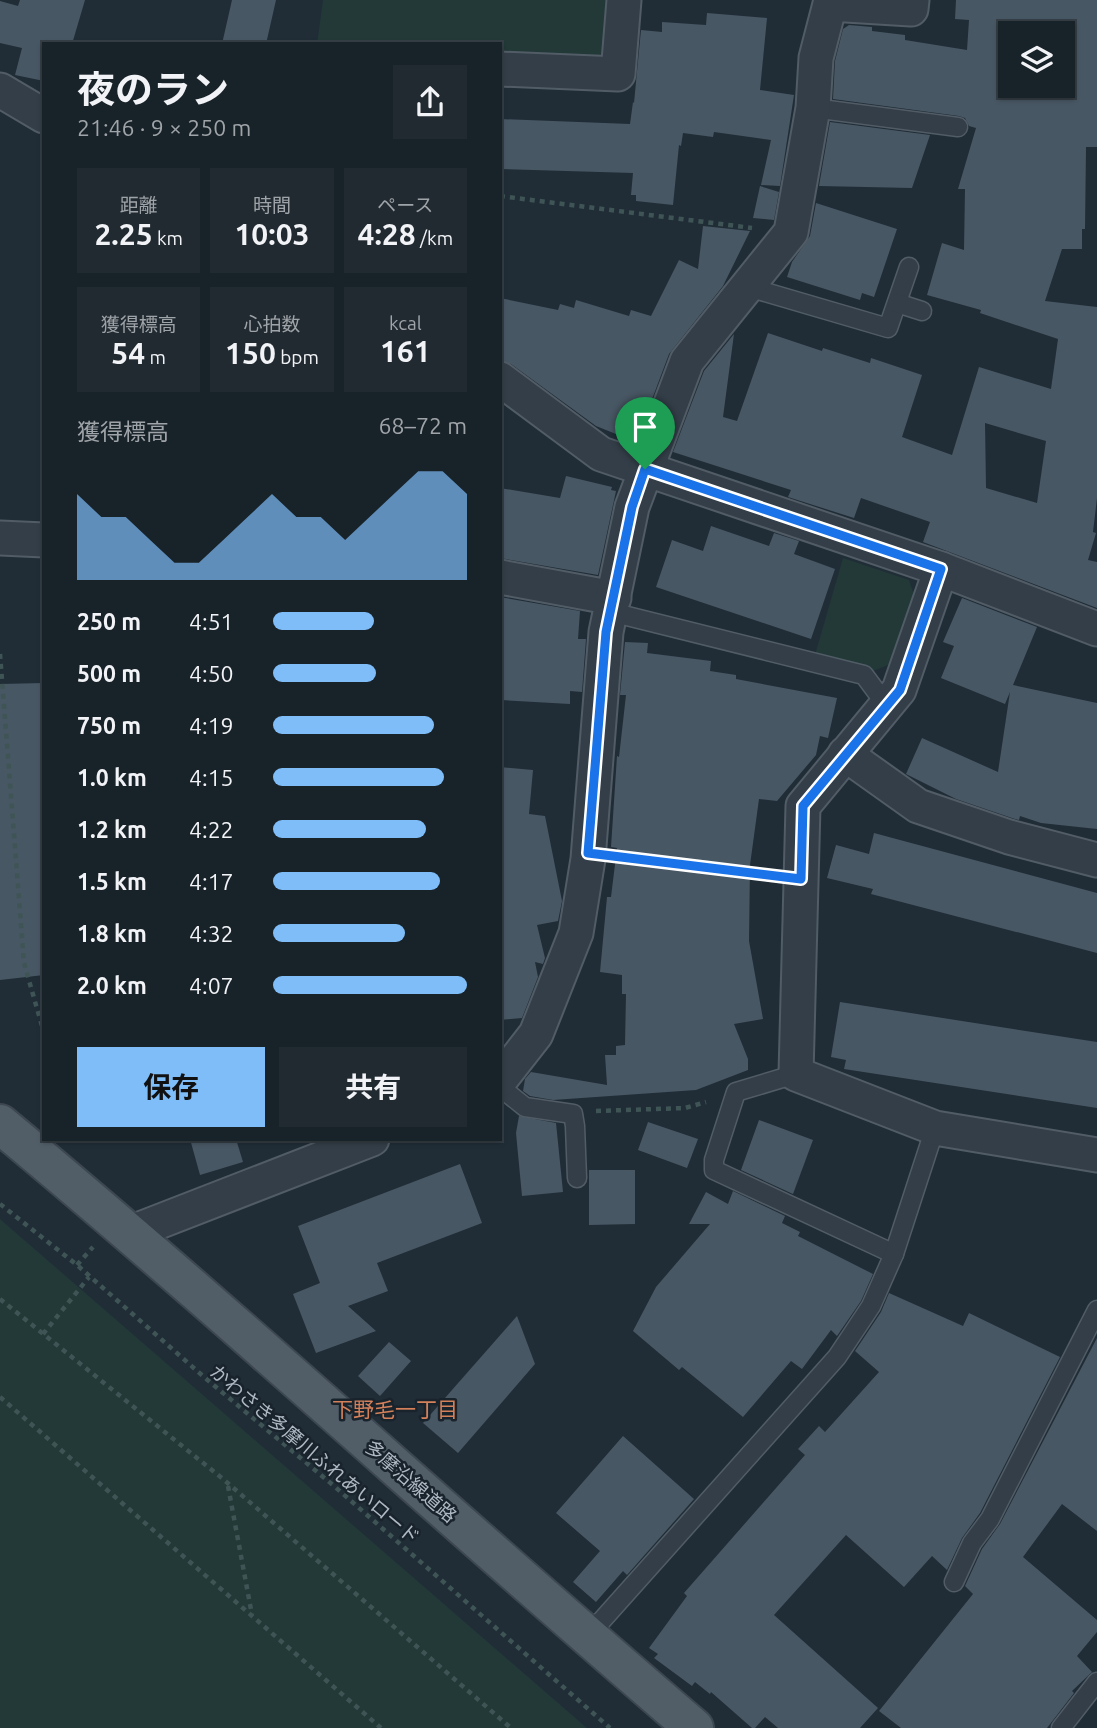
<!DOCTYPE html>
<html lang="ja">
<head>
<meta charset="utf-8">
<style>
  body { margin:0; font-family:Ubuntu,"Noto Sans JP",sans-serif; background:#212a31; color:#f1f3f6; height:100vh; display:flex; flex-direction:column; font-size:26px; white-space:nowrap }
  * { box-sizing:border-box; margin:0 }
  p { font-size:23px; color:#9fa4a8 }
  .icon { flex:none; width:38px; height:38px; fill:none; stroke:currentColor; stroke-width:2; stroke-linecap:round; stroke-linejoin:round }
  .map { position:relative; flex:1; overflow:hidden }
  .side { position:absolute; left:42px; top:42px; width:460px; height:1099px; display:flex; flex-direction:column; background:#182229; border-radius:0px; box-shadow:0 2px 5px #0004,0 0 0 2px #363f46 }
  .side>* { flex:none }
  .tools { position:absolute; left:998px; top:21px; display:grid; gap:14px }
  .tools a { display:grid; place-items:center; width:77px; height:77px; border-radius:0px; background:#182229; box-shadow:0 2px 5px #0004,0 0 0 2px #363f46; font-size:35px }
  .pin { position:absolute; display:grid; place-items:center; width:60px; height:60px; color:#fff; margin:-72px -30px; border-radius:50% 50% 50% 0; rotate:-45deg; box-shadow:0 0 7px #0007 }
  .pin .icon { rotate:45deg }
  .round { display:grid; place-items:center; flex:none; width:74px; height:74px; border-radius:0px; background:#212a31 }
  .overview { display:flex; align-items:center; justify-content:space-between; height:119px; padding:0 35px }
  h1 { font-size:38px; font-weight:700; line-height:52px }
  .figures { display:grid; grid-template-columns:repeat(3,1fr); gap:10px; height:119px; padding:7px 35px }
  .figures div { display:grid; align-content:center; border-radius:0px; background:#212a31; text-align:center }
  .figures b { font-size:30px; font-weight:700 }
  .figures small { font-size:19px; font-weight:400 }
  .figures p { font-size:19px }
  .chart { height:196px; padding:14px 35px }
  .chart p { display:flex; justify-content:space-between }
  .chart svg { width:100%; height:126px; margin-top:7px; fill:#7fbdf8; opacity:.7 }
  .action { display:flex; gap:14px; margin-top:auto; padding:14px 35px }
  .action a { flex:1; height:80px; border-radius:0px; background:#7fbdf8; color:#111; font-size:28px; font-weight:700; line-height:80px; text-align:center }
  .action a+a { background:#212a31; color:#f1f3f6 }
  ul { padding:0 35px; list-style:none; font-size:23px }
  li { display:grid; grid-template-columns:112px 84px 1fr; align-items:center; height:52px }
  li i { height:18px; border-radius:9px; background:#7fbdf8 }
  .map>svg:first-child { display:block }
</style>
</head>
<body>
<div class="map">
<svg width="1097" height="1728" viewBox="0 0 1097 1728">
  <rect width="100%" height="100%" fill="#202d37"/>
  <g fill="#223938">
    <path d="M323,0H609L608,47L589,66L501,61L500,44H317Z"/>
    <path d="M843,558L909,580L915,598L893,663L873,671L815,655Z"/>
    <path d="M0,1219L587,1728H0Z"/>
  </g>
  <g fill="#485764" fill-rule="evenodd">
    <path d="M20,0H85L72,44H44V81L15,75L22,48L0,43V1L18,6Z"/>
    <path d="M232,0H276L266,44H222Z"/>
    <path d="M956,0H1097V147H1086L1085,229H1082V249H1062L1045,301L1097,307V498L1093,532L1096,533L1088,560L1097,562V608L923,542L930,522L861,498L854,518L788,497L791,490L673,452L704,371L734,334L723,417L737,421L768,333L822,351L823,348L870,363L871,358L922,375L902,437L952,455L979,367L1051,389L1058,339L980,313L981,310L927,295L942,243L964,250L965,189H958L976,128L969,126L965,118L959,116L833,99L835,61L843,29L849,25L872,27V31L905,35V40L967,50L969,20L955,19ZM1004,24L1058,29V33H1062V86H1010V80H1002ZM985,423L1046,441L1037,503L986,488Z"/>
    <path d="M707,13L767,18L760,90L794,95L780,186L761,185L771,140L714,132L713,137L683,133L681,146L679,145L673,205L636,201V195H631L633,173L500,169V119L630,124L633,102L634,103L641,30L662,32V22L706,25Z"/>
    <path d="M830,122L930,135L912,188L819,186Z"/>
    <path d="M760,186L779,192L774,220L753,218Z"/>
    <path d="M816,203L897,229L874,297L862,293L860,300L787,277L792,262L810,236Z"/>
    <path d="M703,226L750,231L723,286L669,354L636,442L596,426L511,364L500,360V298L558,310L560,304L574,308L576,300L629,316L631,310L651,316L679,260L698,269Z"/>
    <path d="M566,476L612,487L611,490L616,491L598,575L500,558V488L560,498Z"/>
    <path d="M711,526L769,546L774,533L799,541L794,554L835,569L811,639L656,587L672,540L703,551Z"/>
    <path d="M500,597L580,611L578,639H586L582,692L570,691V704L500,700Z"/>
    <path d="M962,598L1037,627L1013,685L1097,703V829L1041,823L1020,816L1019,820L1015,819L956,799L906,774L922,738L998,772L1010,692L1005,704L941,678L954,646L943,642Z"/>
    <path d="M625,642L648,643L647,653L711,661L710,671L736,675V679L837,698L828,738L820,736L816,755L777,801L759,799L750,865L749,941L763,1019L734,1024L748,1059V1070L696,1090L553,1100L530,1096L523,1091L525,1079L531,1072L607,1085L605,1055H616V1046L625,1045L626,994H622V975L600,972L607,897H611L617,848L611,847L617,756L619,757L626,695H620Z"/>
    <path d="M44,683V975L0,980V684Z"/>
    <path d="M500,767L533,770L529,814L545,816L562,901L558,921L537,925L545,958L543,964L535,962L538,977L522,1018L500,1020Z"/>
    <path d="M874,833L1097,893V953L871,894L873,889L827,878L836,845L869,854Z"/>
    <path d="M840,1002L1097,1042V1108L844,1069L846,1060L831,1057Z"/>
    <path d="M519,1116L556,1123L563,1192L522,1196L516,1133Z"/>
    <path d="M759,1120L813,1140L793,1194L741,1170Z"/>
    <path d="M648,1122L698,1139L687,1168L638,1150Z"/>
    <path d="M190,1139H236L243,1162L200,1175Z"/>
    <path d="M460,1164L482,1223L377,1263L388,1291L348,1306L376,1331L316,1353L293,1294L320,1283L298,1226Z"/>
    <path d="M589,1170H635V1224L589,1225Z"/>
    <path d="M733,1191L785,1216L782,1223L800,1232L798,1236L873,1274L861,1301L837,1336L831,1330L802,1369L791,1361L743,1417L682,1367L679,1370L633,1331L656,1287L710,1224H689L706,1192L728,1204Z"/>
    <path d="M889,1293L963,1326L969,1313L1060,1357L980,1513L962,1538L947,1570L932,1556L904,1587L846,1535L774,1615L878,1708L860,1728H778L765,1717L755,1728H752L711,1692L710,1694L695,1682L692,1686L654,1658L658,1654L649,1648L687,1596L684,1593L805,1455L798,1449L819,1426L825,1432L879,1372L855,1351L881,1312Z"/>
    <path d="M517,1316L535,1364L458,1453L423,1423Z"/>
    <path d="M1097,1338V1531L1062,1504L1023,1557L1097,1620V1632L1077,1656L1092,1672L1072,1691L1074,1693L1047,1728H901L879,1711L973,1594L965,1586L982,1549L1000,1524Z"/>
    <path d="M389,1342L411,1361L380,1396L358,1376Z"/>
    <path d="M623,1436L694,1499L627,1575L623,1571L596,1602L573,1582L600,1551L556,1513Z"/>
  </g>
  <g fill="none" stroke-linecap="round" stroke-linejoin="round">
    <g stroke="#515c66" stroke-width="21">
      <g id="service">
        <path d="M813,108L958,127"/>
        <path d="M748,287L888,328L909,267"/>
        <path d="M897,303L922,311"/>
        <path d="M611,612L864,675L887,706"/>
        <path d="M796,1074L736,1092L714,1160V1170L894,1254"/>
        <path d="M500,1087L525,1107L573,1114L575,1126L577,1178"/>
        <path d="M954,1582L972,1543L990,1519L1097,1310"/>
        <path d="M587,1637L837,1357L871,1306L894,1254L935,1128"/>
        <path d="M1061,1728L1097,1682"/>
      </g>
    </g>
    <g stroke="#515c66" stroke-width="37">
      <g id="minor">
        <path d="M500,69L618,74L624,0"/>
        <path d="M0,90L44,116"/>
        <path d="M500,379L601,454L941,569L1097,629"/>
        <path d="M0,538L44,540"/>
        <path d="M941,569L899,690L803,806L796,1074L935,1128L1097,1155"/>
        <path d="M500,577L614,598"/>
        <path d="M845,754L918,806L1009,837L1097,860"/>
        <path d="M500,1080L536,1034L576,933L588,859L606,632L632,507L687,361L791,232L813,108L816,58L830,4L911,9L912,0"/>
        <path d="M130,1233L372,1139"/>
      </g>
    </g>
    <g stroke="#3d4752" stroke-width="42">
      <path id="primary" d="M0,1124C236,1320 461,1529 694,1728"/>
    </g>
    <g stroke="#3f5555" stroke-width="4.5" stroke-dasharray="5 5" stroke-linecap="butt">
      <path d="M500,196L752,228"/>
      <path d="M0,654L24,963L44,1033"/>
      <path d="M620,857L768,875"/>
      <path d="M596,1111L685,1108L706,1102"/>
      <path d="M0,1204L77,1265L204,1377L334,1486L610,1728"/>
      <path d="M77,1265L93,1247"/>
      <path d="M0,1299L223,1479L511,1728"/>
      <path d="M43,1334L89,1277"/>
      <path d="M0,1397L381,1728"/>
      <path d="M228,1486L252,1615"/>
    </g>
    <use href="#service" stroke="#333e48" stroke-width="18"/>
    <use href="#minor" stroke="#333e48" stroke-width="33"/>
    <use href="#primary" stroke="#515e68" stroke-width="38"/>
  </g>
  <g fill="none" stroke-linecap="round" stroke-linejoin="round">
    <g stroke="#fff" stroke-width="14">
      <path id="route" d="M645,469L941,569L900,690L803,806L801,879L588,853L606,632L632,507Z"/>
    </g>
    <use href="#route" stroke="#1a73e8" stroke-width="9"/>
  </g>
  <g text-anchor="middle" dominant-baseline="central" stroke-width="5" stroke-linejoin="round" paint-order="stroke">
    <g font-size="19" fill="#aeb9c5" stroke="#19232c">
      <text transform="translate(315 1454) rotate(40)">かわさき多摩川ふれあいロード</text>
      <text transform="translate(411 1481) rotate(41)">多摩沿線道路</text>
    </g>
    <g font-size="21" fill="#d4805a" stroke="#19232c">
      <text x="395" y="1409">下野毛一丁目</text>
    </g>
  </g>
</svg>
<div class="tools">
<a><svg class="icon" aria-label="layers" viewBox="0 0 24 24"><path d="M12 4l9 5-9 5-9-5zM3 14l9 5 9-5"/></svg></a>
</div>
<div class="pin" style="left:645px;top:469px;background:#1e9e55"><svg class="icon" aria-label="arrive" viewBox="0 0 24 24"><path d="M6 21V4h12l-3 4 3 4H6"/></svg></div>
<section class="side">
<div class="overview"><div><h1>夜のラン</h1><p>21:46 · 9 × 250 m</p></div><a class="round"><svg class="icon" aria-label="share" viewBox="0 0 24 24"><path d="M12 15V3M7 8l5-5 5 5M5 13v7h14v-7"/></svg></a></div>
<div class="figures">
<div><p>距離</p><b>2.25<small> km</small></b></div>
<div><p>時間</p><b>10:03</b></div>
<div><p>ペース</p><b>4:28<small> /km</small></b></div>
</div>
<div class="figures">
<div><p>獲得標高</p><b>54<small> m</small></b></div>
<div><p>心拍数</p><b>150<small> bpm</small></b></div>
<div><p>kcal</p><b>161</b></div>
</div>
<div class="chart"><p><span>獲得標高</span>68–72 m</p>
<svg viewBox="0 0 160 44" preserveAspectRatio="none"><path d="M0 44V14L10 22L20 22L30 30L40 38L50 38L60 30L70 22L80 14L90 22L100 22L110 30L120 22L130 14L140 6L150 6L160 14V44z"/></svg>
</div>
<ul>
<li><b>250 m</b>4:51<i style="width:52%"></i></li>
<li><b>500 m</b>4:50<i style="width:53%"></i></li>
<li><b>750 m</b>4:19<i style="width:83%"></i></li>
<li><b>1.0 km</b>4:15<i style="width:88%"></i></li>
<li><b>1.2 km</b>4:22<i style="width:79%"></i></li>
<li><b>1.5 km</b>4:17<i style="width:86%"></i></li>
<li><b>1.8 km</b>4:32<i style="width:68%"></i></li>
<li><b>2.0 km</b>4:07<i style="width:100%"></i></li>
</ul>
<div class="action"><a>保存</a><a>共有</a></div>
</section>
</div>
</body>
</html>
